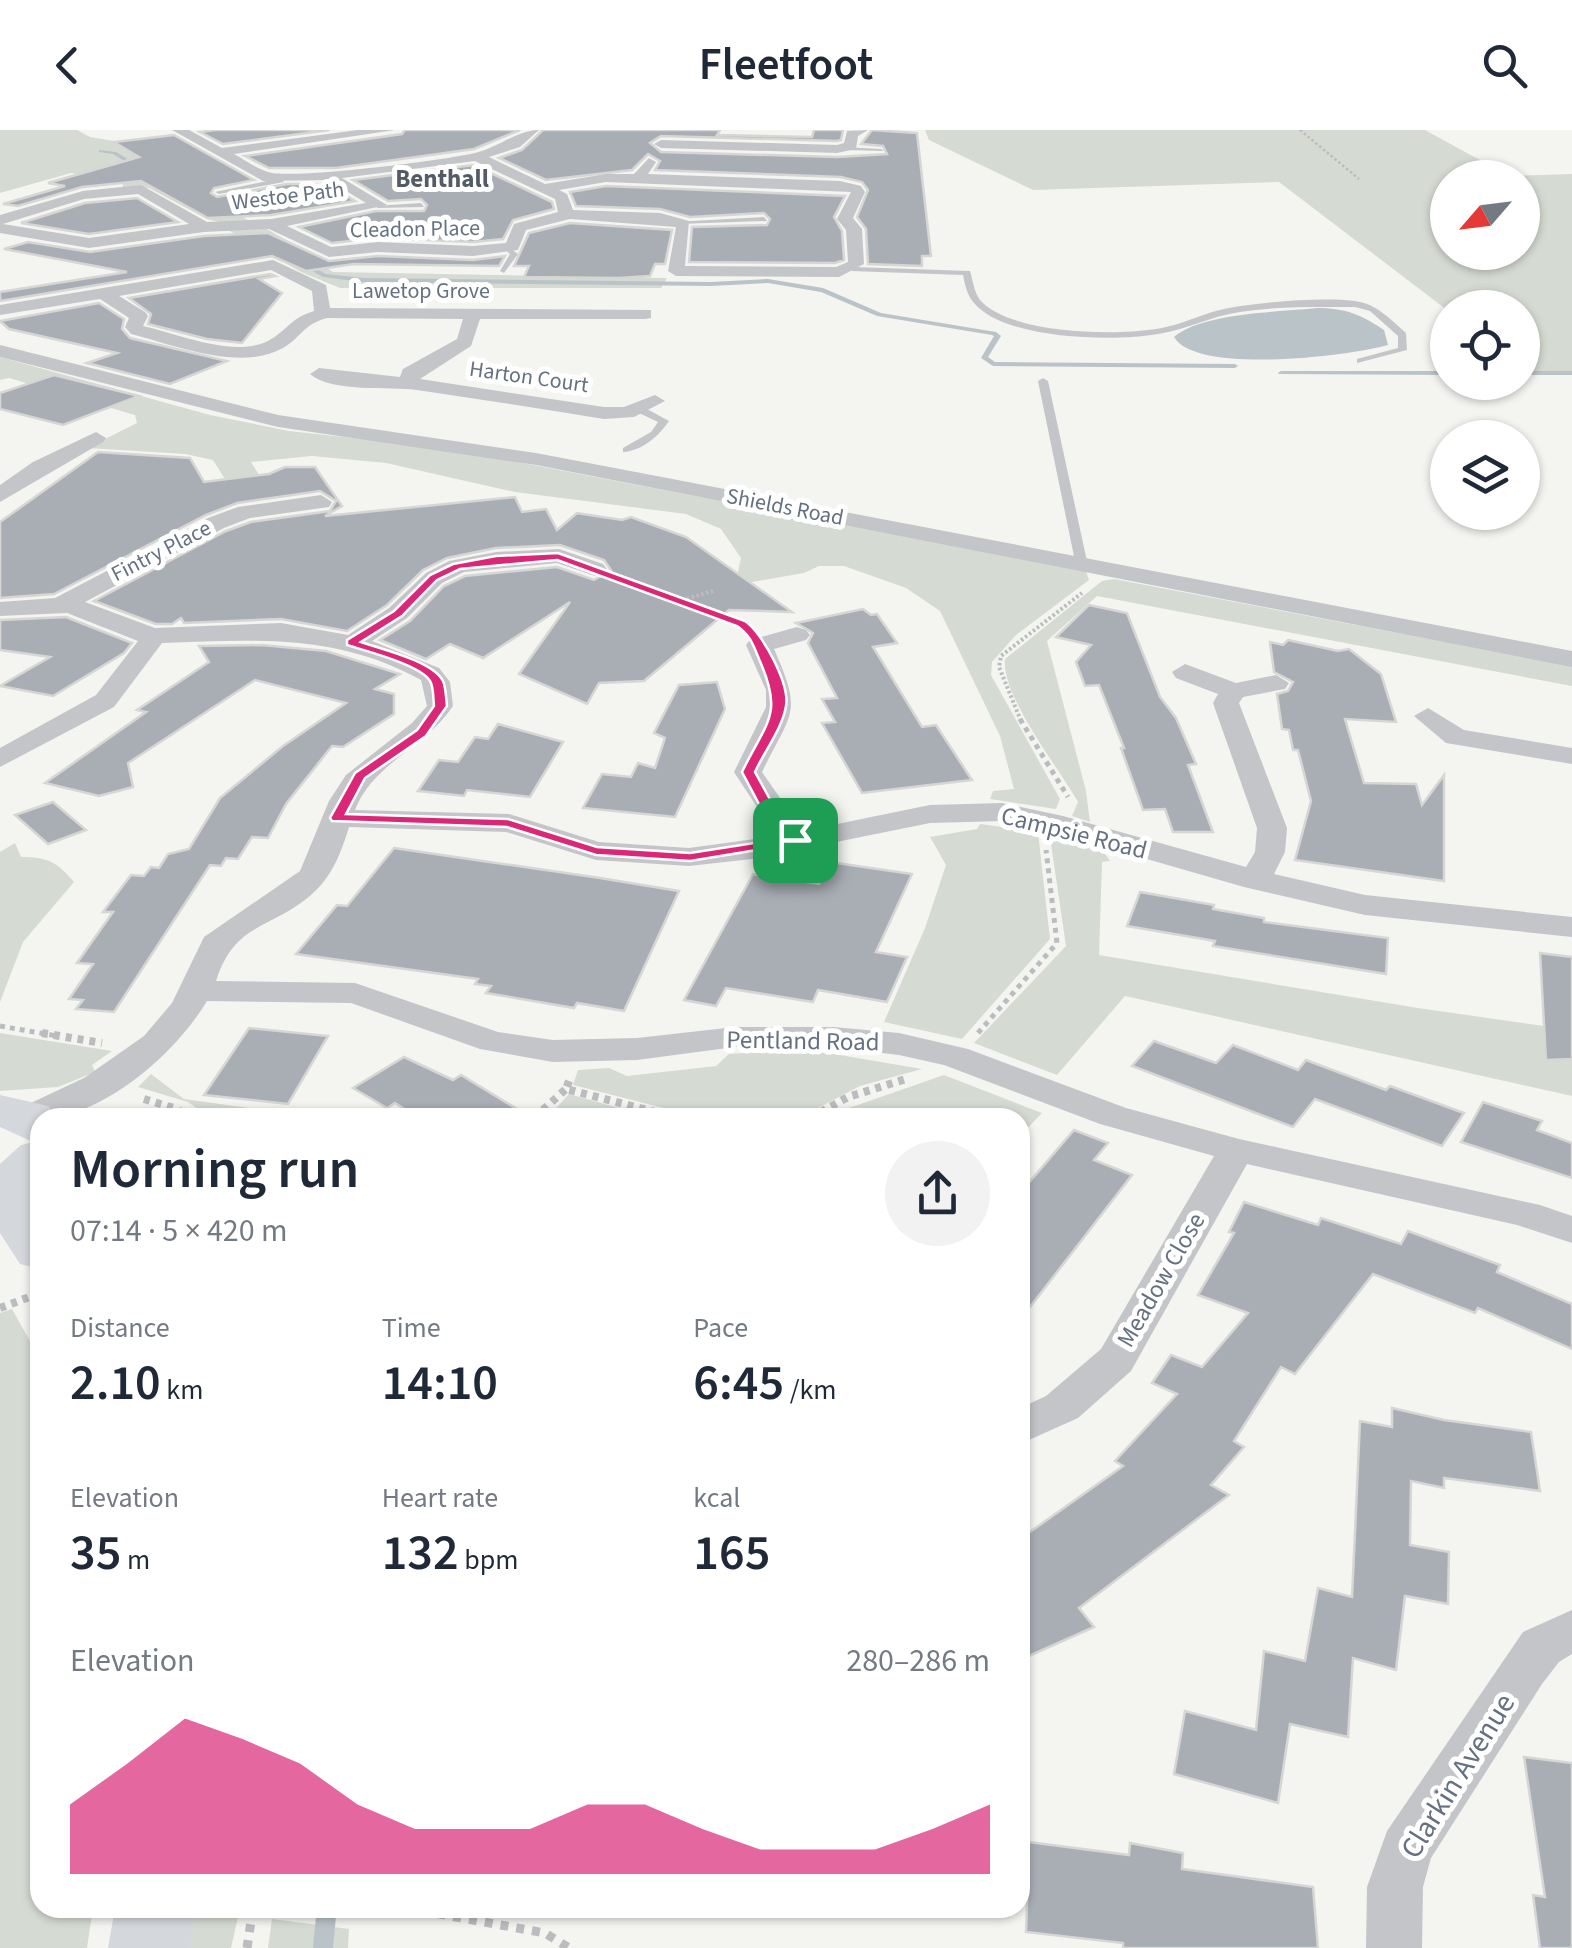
<!DOCTYPE html>
<html lang="en">
<head>
<meta charset="utf-8">
<style>
  body { margin:0; font-family:"Source Sans 3",sans-serif; background:#f2f2f3; color:#1f2937; height:100vh; display:flex; flex-direction:column; font-size:38px; white-space:nowrap }
  * { box-sizing:border-box; margin:0 }
  p { font-size:32px; color:#747a83 }
  .icon { flex:none; width:55px; height:55px; fill:none; stroke:currentColor; stroke-width:2; stroke-linecap:round; stroke-linejoin:round }
  .map { position:relative; flex:1; overflow:hidden }
  .sheet { position:absolute; left:30px; top:978px; width:1000px; height:810px; display:flex; flex-direction:column; background:#fff; border-radius:30px; box-shadow:0 2px 8px #0004 }
  .sheet>* { flex:none }
  .needle { width:65px; rotate:242deg }
  .tools { position:absolute; left:1430px; top:30px; display:grid; gap:20px }
  .tools a { display:grid; place-items:center; width:110px; height:110px; border-radius:50%; background:#fff; box-shadow:0 2px 8px #0004; font-size:50px }
  .pin { position:absolute; display:grid; place-items:center; width:85px; height:85px; color:#fff; margin:-42px; border-radius:20px; box-shadow:0 5px 15px #0006 }
  .round { display:grid; place-items:center; flex:none; width:105px; height:105px; border-radius:52px; background:#f2f2f3 }
  .overview { display:flex; align-items:center; justify-content:space-between; height:170px; padding:0 40px }
  h1 { font-size:55px; font-weight:600; line-height:75px }
  .stats { display:grid; grid-template-columns:repeat(3,1fr); gap:15px; height:170px; padding:10px 40px }
  .stats div { display:grid; align-content:center }
  .stats b { font-size:50px; font-weight:600 }
  .stats small { font-size:28px; font-weight:400 }
  .stats p { font-size:28px }
  .chart { height:280px; padding:20px 40px }
  .chart p { display:flex; justify-content:space-between }
  .chart svg { width:100%; height:180px; margin-top:10px; fill:#db2777; opacity:.7 }
  header { display:flex; justify-content:space-between; align-items:center; height:130px; padding:0 40px; background:#fff; font-size:45px; font-weight:600 }
  .map>svg:first-child { display:block }
</style>
</head>
<body>
<header><svg class="icon" aria-label="back" viewBox="0 0 24 24"><path d="M15 5l-7 7 7 7"/></svg>Fleetfoot<svg class="icon" aria-label="search" viewBox="0 0 24 24"><circle cx="10" cy="10" r="6"/><path d="M15 15l6 6"/></svg></header>
<div class="map">
<svg width="1572" height="1818" viewBox="0 0 1572 1818">
  <rect width="100%" height="100%" fill="#f4f5f1"/>
  <g fill="#d5dbd2" fill-rule="evenodd">
    <path d="M0,0H77L90,7L120,12L251,92L223,93L207,89L149,58L123,57L122,51L71,43L0,63Z"/>
    <path d="M925,0H1425L1509,46L1572,44V243H1530L1523,237L1522,178L1447,180L1279,52L1033,60L929,10ZM1448,48H1522V122H1448Z"/>
    <path d="M267,99L312,125L310,128L333,142L667,148L661,158H340L301,142L228,100Z"/>
    <path d="M0,227L210,285L289,301L444,318L1086,441L1089,450L1016,505L992,532L991,545L1060,669L1056,679L990,669L993,661L1014,659L1000,606L940,481L906,458L844,436H819L804,443L735,455L741,428L721,399L686,384L515,362L386,333L312,326L251,332L264,353L230,357L213,330L185,324L87,318L137,293L135,285L9,248L0,250Z"/>
    <path d="M1114,449L1572,536V556L1097,466L1047,511L1086,661L1090,692L1072,686L1078,672C1059,638 1001,566 1005,529L1102,451Z"/>
    <path d="M980,694L1038,702L1050,809L962,909L884,892L925,798L946,735L930,707L977,699Z"/>
    <path d="M1050,707L1104,722L1110,731L1102,732L1099,825L1418,878L1572,900V966L1125,866L1057,945L974,913L1066,816Z"/>
    <path d="M15,713L21,727C48,727 57,732 74,752L23,812L0,872V722Z"/>
    <path d="M0,903L112,921L92,935L95,942L58,957L0,961Z"/>
    <path d="M774,921L828,923L922,939L860,956L799,988L699,987L573,955L578,940L609,938L627,946L716,936L729,924Z"/>
    <path d="M151,944L184,969L277,982L289,987H209L188,972L138,957Z"/>
    <path d="M944,945L1042,983L1020,1006V988L834,987L849,978Z"/>
    <path d="M569,964L651,987H548Z"/>
    <path d="M12,1179L40,1229V1778H93L87,1818H0V1183Z"/>
    <path d="M188,1778H240L231,1818H182Z"/>
    <path d="M272,1789L349,1799L348,1818H268Z"/>
  </g>
  <path fill="#bac3c8" d="M1317,178C1345,178 1360,184 1384,200L1388,215C1350,226 1196,245 1174,207C1201,183 1279,182 1317,178Z"/>
  <g fill="none" stroke-linecap="round" stroke-linejoin="round">
    <g fill="#bac3c8" fill-rule="evenodd">
      <path d="M99,20L116,22L144,39L139,40L113,24L99,22Z"/>
      <path d="M298,131H302L326,144L363,148L711,152L768,149L823,158L881,183L996,202L1001,206L988,227L995,232L1235,234L1238,236L1235,238L993,236L981,228L994,206L992,205L877,186L821,162L768,153L711,156L363,152L323,147L298,133Z"/>
      <path d="M1281,241H1448V245L1279,244L1278,243Z"/>
      <rect x="1522" y="241" width="50" height="4"/>
      <path d="M324,1778L333,1779L336,1786L333,1818H313L316,1786L319,1779Z"/>
    </g>
  </g>
  <g fill="#a9aeb5" stroke="#d6d6d4" stroke-width="2.5">
    <path d="M215,0H329L223,14L200,2Z"/>
    <path d="M405,0H520L474,19L336,38H269L245,26L402,4Z"/>
    <path d="M543,0H720L717,5L812,7L814,0H843L841,10L837,11L661,6L650,13L661,22L837,27L887,24L883,16L861,14L872,0L917,3L931,126H922V136L868,134L866,99L857,87L868,60L862,52L841,47L655,40L660,31L648,24L632,40L546,50L499,28L522,20Z"/>
    <path d="M174,5L254,50L214,58L211,63L217,67L287,54H327L355,71L271,85L208,88L141,51L82,57L18,76L3,74L65,56L48,53L139,27L114,12Z"/>
    <path d="M474,35L552,72L554,79L513,90L503,109L473,112L378,108L332,113L299,97L376,81H424L427,75L421,69L388,71L353,50Z"/>
    <path d="M606,56L845,66L834,87L842,101L844,130L835,133L689,132L692,97L767,95L770,89L764,83L690,87L660,79L576,76L570,62Z"/>
    <path d="M137,68L178,92L89,104L21,93L85,73Z"/>
    <path d="M570,93L672,100L665,134H655L650,146L619,148L524,147L529,136H514L529,103Z"/>
    <path d="M268,103L329,131L378,126L473,130L505,126L499,136L354,134L306,141L272,126L0,171V162L127,142L4,119L28,112L90,122L204,106Z"/>
    <path d="M270,144L275,146L259,149L282,163L242,213L207,209L148,194L151,184L129,168Z"/>
    <path d="M99,173L124,189L122,199L130,208L227,231L170,254L87,233L117,223L9,199L0,191Z"/>
    <path d="M54,245L139,266L63,295L0,279V263Z"/>
    <path d="M98,322L190,328L204,352L269,344L285,337H315L342,376L325,386L515,367L522,382L546,379L557,400L577,383L622,390L631,387L686,407L792,482L729,480L644,551L599,553L587,574L519,544L570,472L483,528L450,514L426,529L380,510L410,491L444,456L465,446L557,437L594,450L611,440L604,430L560,415L496,418L447,428L423,440L387,475L347,501L281,489L184,493L181,488L172,494H156L94,471L226,401L251,392L330,381L336,371L320,361L237,373L206,385L54,464L0,468V392Z"/>
    <path d="M1089,475L1127,483L1160,567L1176,588L1196,634L1188,635L1213,702H1173L1165,679L1143,680L1121,618H1124L1099,555L1085,556L1076,532L1091,515L1056,507Z"/>
    <path d="M863,479L871,485L877,484L897,513L873,517L922,597L936,595L972,650L862,663L822,593L835,592L822,569L837,568L808,513L813,503L796,493Z"/>
    <path d="M66,487L132,513L124,523L53,566L0,556L50,527L0,520V490Z"/>
    <path d="M1288,510L1338,521L1349,519L1381,544L1396,592L1345,589L1364,653L1416,654L1422,675L1444,645V751L1295,730L1311,671L1298,620H1293L1289,600L1282,599L1277,564L1288,561L1293,552L1274,542L1270,512L1283,515Z"/>
    <path d="M262,515L326,521L400,544L375,559L394,564V584L343,617L332,616L286,674L268,708L252,707L238,729L226,728L221,736L210,735L114,882L76,879L83,870L69,869L93,834L77,833L113,782H103L131,745L144,746L151,737L159,738L168,724L189,719L220,668L283,616L346,573L255,550L128,633L133,657L99,666L45,653L146,582L137,580L209,532L199,516Z"/>
    <path d="M717,552L725,579L675,687L583,678L602,644L631,647L638,633L655,638L665,608L654,603L679,555Z"/>
    <path d="M498,594L563,612L530,667L467,660L464,666L418,661L439,630L458,632L475,607L488,609Z"/>
    <path d="M53,672L86,700L48,714L15,685Z"/>
    <path d="M394,718L600,748L679,761L624,881L577,873L574,878L486,863L491,856L475,854L478,849L296,824L337,775L347,776Z"/>
    <path d="M830,732L912,744L876,822L907,827L887,872L818,860L813,872L726,858L716,876L684,870L753,744L819,754Z"/>
    <path d="M1140,762L1214,775L1213,779L1264,788V792L1388,808L1386,844L1213,816L1215,811L1127,796Z"/>
    <path d="M1540,823L1572,827V929L1546,930Z"/>
    <path d="M249,898L328,906L288,974L204,965Z"/>
    <path d="M1154,911L1216,933L1233,915L1298,940L1306,930L1386,960L1390,956L1464,983L1442,1016L1315,969L1293,997L1132,936Z"/>
    <path d="M404,927L453,950L461,945L532,988H418L395,973L387,978L353,958Z"/>
    <path d="M1483,972L1542,991L1537,1000L1572,1013V1048L1461,1012Z"/>
    <path d="M1074,1000L1108,1013L1094,1030L1132,1045L1020,1190V1063Z"/>
    <path d="M1244,1072L1318,1095L1321,1088L1401,1114L1408,1101L1500,1135L1497,1142L1572,1174V1219L1478,1178L1475,1183L1373,1144L1295,1244L1281,1237L1234,1311L1244,1317L1211,1355L1229,1365L1079,1478L1094,1497L1020,1530V1409L1123,1336L1115,1331L1177,1264L1152,1253L1171,1225L1202,1237L1248,1183L1198,1165L1234,1103L1229,1102Z"/>
    <path d="M1392,1278L1444,1290L1531,1302L1540,1361L1444,1348V1358L1411,1351L1410,1415L1449,1422L1448,1474L1405,1466L1396,1540L1353,1528L1348,1607L1290,1594L1278,1673L1174,1644L1185,1581L1256,1600L1264,1521L1305,1531L1318,1458L1352,1467L1360,1291L1392,1297Z"/>
    <path d="M1524,1627L1572,1633V1818H1540L1533,1765L1545,1767Z"/>
    <path d="M1029,1712L1129,1725L1130,1713L1183,1723L1182,1739L1313,1757L1318,1818H1123V1813L1026,1802Z"/>
  </g>
  <g fill="none" stroke-linecap="round" stroke-linejoin="round">
    <path stroke="#babcbe" stroke-width="2.5" stroke-dasharray="2.5 2.5" stroke-linecap="butt" d="M1300,0L1359,49"/>
    <g stroke="#babcbe" stroke-width="4" stroke-dasharray="2.5 2.5" stroke-linecap="butt">
      <path d="M620,449L744,495"/>
      <path d="M682,470L713,461"/>
      <path d="M1021,591L999,537L1001,526L1082,463"/>
    </g>
    <g stroke="#babcbe" stroke-width="5" stroke-dasharray="5 5" stroke-linecap="butt">
      <path d="M1020,589L1068,667"/>
      <path d="M0,896L57,906"/>
      <path d="M978,903L1057,813L1046,720"/>
    </g>
    <g stroke="#babcbe" stroke-width="8" stroke-dasharray="6 6" stroke-linecap="butt">
      <path d="M42,903L102,913"/>
      <path d="M569,951L566,959L678,988"/>
      <path d="M144,969L177,979L188,988"/>
      <path d="M534,988L566,959"/>
      <path d="M810,988L848,967L906,949"/>
      <path d="M0,1178L40,1163"/>
    </g>
    <g stroke="#babcbe" stroke-width="9" stroke-dasharray="8 8" stroke-linecap="butt">
      <path d="M406,1778L545,1803L569,1818"/>
      <path d="M247,1818L253,1778"/>
    </g>
    <g fill="#c3c5c9" fill-rule="evenodd">
      <path d="M843,17L881,19L884,21L845,20Z"/>
      <path d="M281,48L284,52L219,64L215,62Z"/>
      <path d="M421,73L424,77L378,78L374,76Z"/>
      <path d="M764,87L767,91L678,94L674,92Z"/>
      <path d="M507,116L518,124L504,143L500,141L510,124L503,118Z"/>
      <path d="M854,137L970,141C973,151 974,162 980,170C1010,205 1124,207 1166,197C1186,193 1204,183 1224,179C1260,172 1319,167 1355,171C1377,174 1390,189 1406,203L1407,220L1357,233V229L1398,218V206L1370,181L1355,177C1316,177 1278,176 1240,182C1211,186 1186,200 1158,204C1114,212 1005,210 974,173C967,165 965,155 963,145L851,141Z"/>
      <path d="M1043,248L1048,251L1088,436L1082,440L1076,436L1038,251Z"/>
      <path d="M637,278H645L669,291C659,306 642,321 623,322V318L651,302L658,292L637,282Z"/>
    </g>
    <g fill="#c3c5c9" fill-rule="evenodd">
      <path d="M172,0H189L222,18L358,0H395L234,24C245,30 257,39 268,42C291,50 446,30 475,23C498,18 517,0 539,0L520,17L489,27L545,54L606,44H634L649,28L656,32L648,44L840,51L861,56L865,62L853,88L862,99L864,134L839,147L676,146L668,141L676,97L570,89L526,100L518,120L473,126L378,122L329,127L269,99L204,102L89,118L0,103V85L83,61L141,55L207,92L271,89L366,73L328,50L263,51ZM475,31L555,69L558,82L514,94L506,113L473,116L378,112L331,117L287,96L387,75L342,48ZM606,52L851,62L837,89L846,100L848,132L836,137L685,136L689,91L660,83L573,80L567,64L559,60ZM138,64L189,94L89,108L3,94L84,69Z"/>
      <path d="M868,0L858,6L856,19L837,23L661,18L654,14L661,10L837,15L844,13L847,1Z"/>
      <path d="M273,130L326,155L330,178L651,180V188L645,189H480L471,216L420,249L604,277H624L655,265L665,271L634,287L604,289C542,279 479,269 417,260C388,256 332,263 310,244L319,238L400,247L403,239L457,209L463,189L327,188C302,195 302,207 283,218C240,242 174,215 131,204L125,197L129,188L100,169L0,185V175ZM271,140L312,161L314,181C290,188 287,201 268,211C233,228 179,204 143,196L148,186L145,182L119,166Z"/>
      <path d="M0,215L278,285L536,323L1572,521V537L536,335L278,297L0,227Z"/>
      <path d="M96,302L106,308L103,312L0,372V355L33,332Z"/>
      <path d="M321,365L332,372L329,377L250,388L224,398L85,472L155,498L281,493L348,505L389,478L426,443L449,431L496,422L559,419L603,434L607,439L595,446L557,433L464,442L442,453L407,488L372,511L439,538L450,552L453,576C426,617 373,633 355,680L509,684L599,712L689,718L776,706L734,642L766,577V560L746,515L750,510L797,497L806,500L810,505L806,510L774,519C803,584 792,581 762,642L803,701L930,675L1002,673L1063,686L1246,737L1255,722L1257,698L1213,573L1218,564L1176,548L1172,542L1185,534L1236,553L1276,545L1289,553L1285,559L1243,567L1239,573L1287,698L1285,722L1274,744L1365,765L1572,787V807L1365,785L1244,757L1046,700L1002,691L930,693L752,729L689,736L596,730L506,702L349,697C341,723 332,747 311,765C270,800 235,792 216,851L355,853L498,902L553,910L637,908L735,897H833L899,903L968,919L1126,978L1239,1009L1540,1075L1572,1086V1113L1517,1095L1247,1034L1131,1241L1078,1288L1020,1314V1278L1046,1266L1101,1219L1214,1026L1100,994L944,935L899,925L833,917H735L637,930L553,932L480,919L351,873L207,871C176,923 103,988 40,988V997L29,999L16,996L11,988L16,980L84,948L144,906L172,873L204,807L300,741L329,671L346,645L412,593L427,576L421,550C336,503 255,510 162,513L114,577L0,637V618L96,565L138,511L67,483L0,486V472L55,468L208,388L238,377Z"/>
      <path d="M1428,578L1464,600L1572,618V634L1446,613L1414,586Z"/>
      <path d="M1572,1480V1524L1559,1532L1542,1554L1431,1728L1423,1757L1422,1818H1366L1367,1757L1387,1701L1523,1502Z"/>
    </g>
    <g fill="#d4d8dc" fill-rule="evenodd">
      <path d="M0,965L48,976L60,988H40V1058L30,1064L40,1078V1139L20,1134L0,1103V1034L21,1015L33,1012L0,997Z"/>
      <path d="M115,1778H195L190,1818H108Z"/>
    </g>
  </g>
  <path fill="#db2777" stroke="#fff" stroke-width="2.5" fill-rule="evenodd" d="M558,423L745,491C762,502 790,554 786,576C783,597 764,622 755,642L772,673L802,710L800,713L690,731L596,725L507,697L332,691L330,688L355,643L417,600L434,576C433,569 434,557 430,551C421,535 366,521 347,515V510L394,481L430,445L453,434L496,426ZM557,430L737,496C750,505 753,514 759,529C784,585 767,590 742,642L759,674L786,708L690,723L597,717L508,689L346,684L365,648L426,606L447,576C446,569 446,557 443,551C433,531 381,519 361,512L402,486L437,450L460,439Z"/>
  <g text-anchor="middle" dominant-baseline="central" stroke-width="10" stroke-linejoin="round" paint-order="stroke">
    <g font-size="22" fill="#657181" stroke="#fff">
      <text transform="translate(288 66) rotate(-7)">Westoe Path</text>
      <text transform="translate(415 99) rotate(-1)">Cleadon Place</text>
      <text x="421" y="161">Lawetop Grove</text>
      <text transform="translate(529 247) rotate(8)">Harton Court</text>
      <text transform="translate(785 377) rotate(11)">Shields Road</text>
      <text transform="translate(161 421) rotate(-27)">Fintry Place</text>
    </g>
    <g font-size="25" font-weight="bold" fill="#535b66" stroke="#fff">
      <text x="442" y="49">Benthall</text>
    </g>
    <g font-size="25" fill="#657181" stroke="#fff">
      <text transform="translate(1074 703) rotate(14)">Campsie Road</text>
      <text transform="translate(803 911) rotate(1)">Pentland Road</text>
      <text transform="translate(1161 1150) rotate(-60)">Meadow Close</text>
    </g>
    <g font-size="30" fill="#657181" stroke="#fff">
      <text transform="translate(1458 1646) rotate(-58)">Clarkin Avenue</text>
    </g>
  </g>
</svg>
<div class="tools">
<a><svg class="needle" viewBox="-14 -14 28 28"><path d="M0-13l5 13h-10z" fill="#e53935"/><path d="M0 13l5-13h-10z" fill="#747a83"/></svg></a>
<a><svg class="icon" aria-label="locate" viewBox="0 0 24 24"><circle cx="12" cy="12" r="6"/><path d="M12 2v4M12 18v4M2 12h4M18 12h4"/></svg></a>
<a><svg class="icon" aria-label="layers" viewBox="0 0 24 24"><path d="M12 4l9 5-9 5-9-5zM3 14l9 5 9-5"/></svg></a>
</div>
<div class="pin" style="left:795px;top:710px;background:#1e9e55"><svg class="icon" aria-label="arrive" viewBox="0 0 24 24"><path d="M6 21V4h12l-3 4 3 4H6"/></svg></div>
<section class="sheet">
<div class="overview"><div><h1>Morning run</h1><p>07:14 · 5 × 420 m</p></div><a class="round"><svg class="icon" aria-label="share" viewBox="0 0 24 24"><path d="M12 15V3M7 8l5-5 5 5M5 13v7h14v-7"/></svg></a></div>
<div class="stats">
<div><p>Distance</p><b>2.10<small> km</small></b></div>
<div><p>Time</p><b>14:10</b></div>
<div><p>Pace</p><b>6:45<small> /km</small></b></div>
</div>
<div class="stats">
<div><p>Elevation</p><b>35<small> m</small></b></div>
<div><p>Heart rate</p><b>132<small> bpm</small></b></div>
<div><p>kcal</p><b>165</b></div>
</div>
<div class="chart"><p><span>Elevation</span>280–286 m</p>
<svg viewBox="0 0 160 44" preserveAspectRatio="none"><path d="M0 44V27L10 17L20 6L30 11L40 17L50 27L60 33L70 33L80 33L90 27L100 27L110 33L120 38L130 38L140 38L150 33L160 27V44z"/></svg>
</div>
</section>
</div>
</body>
</html>
